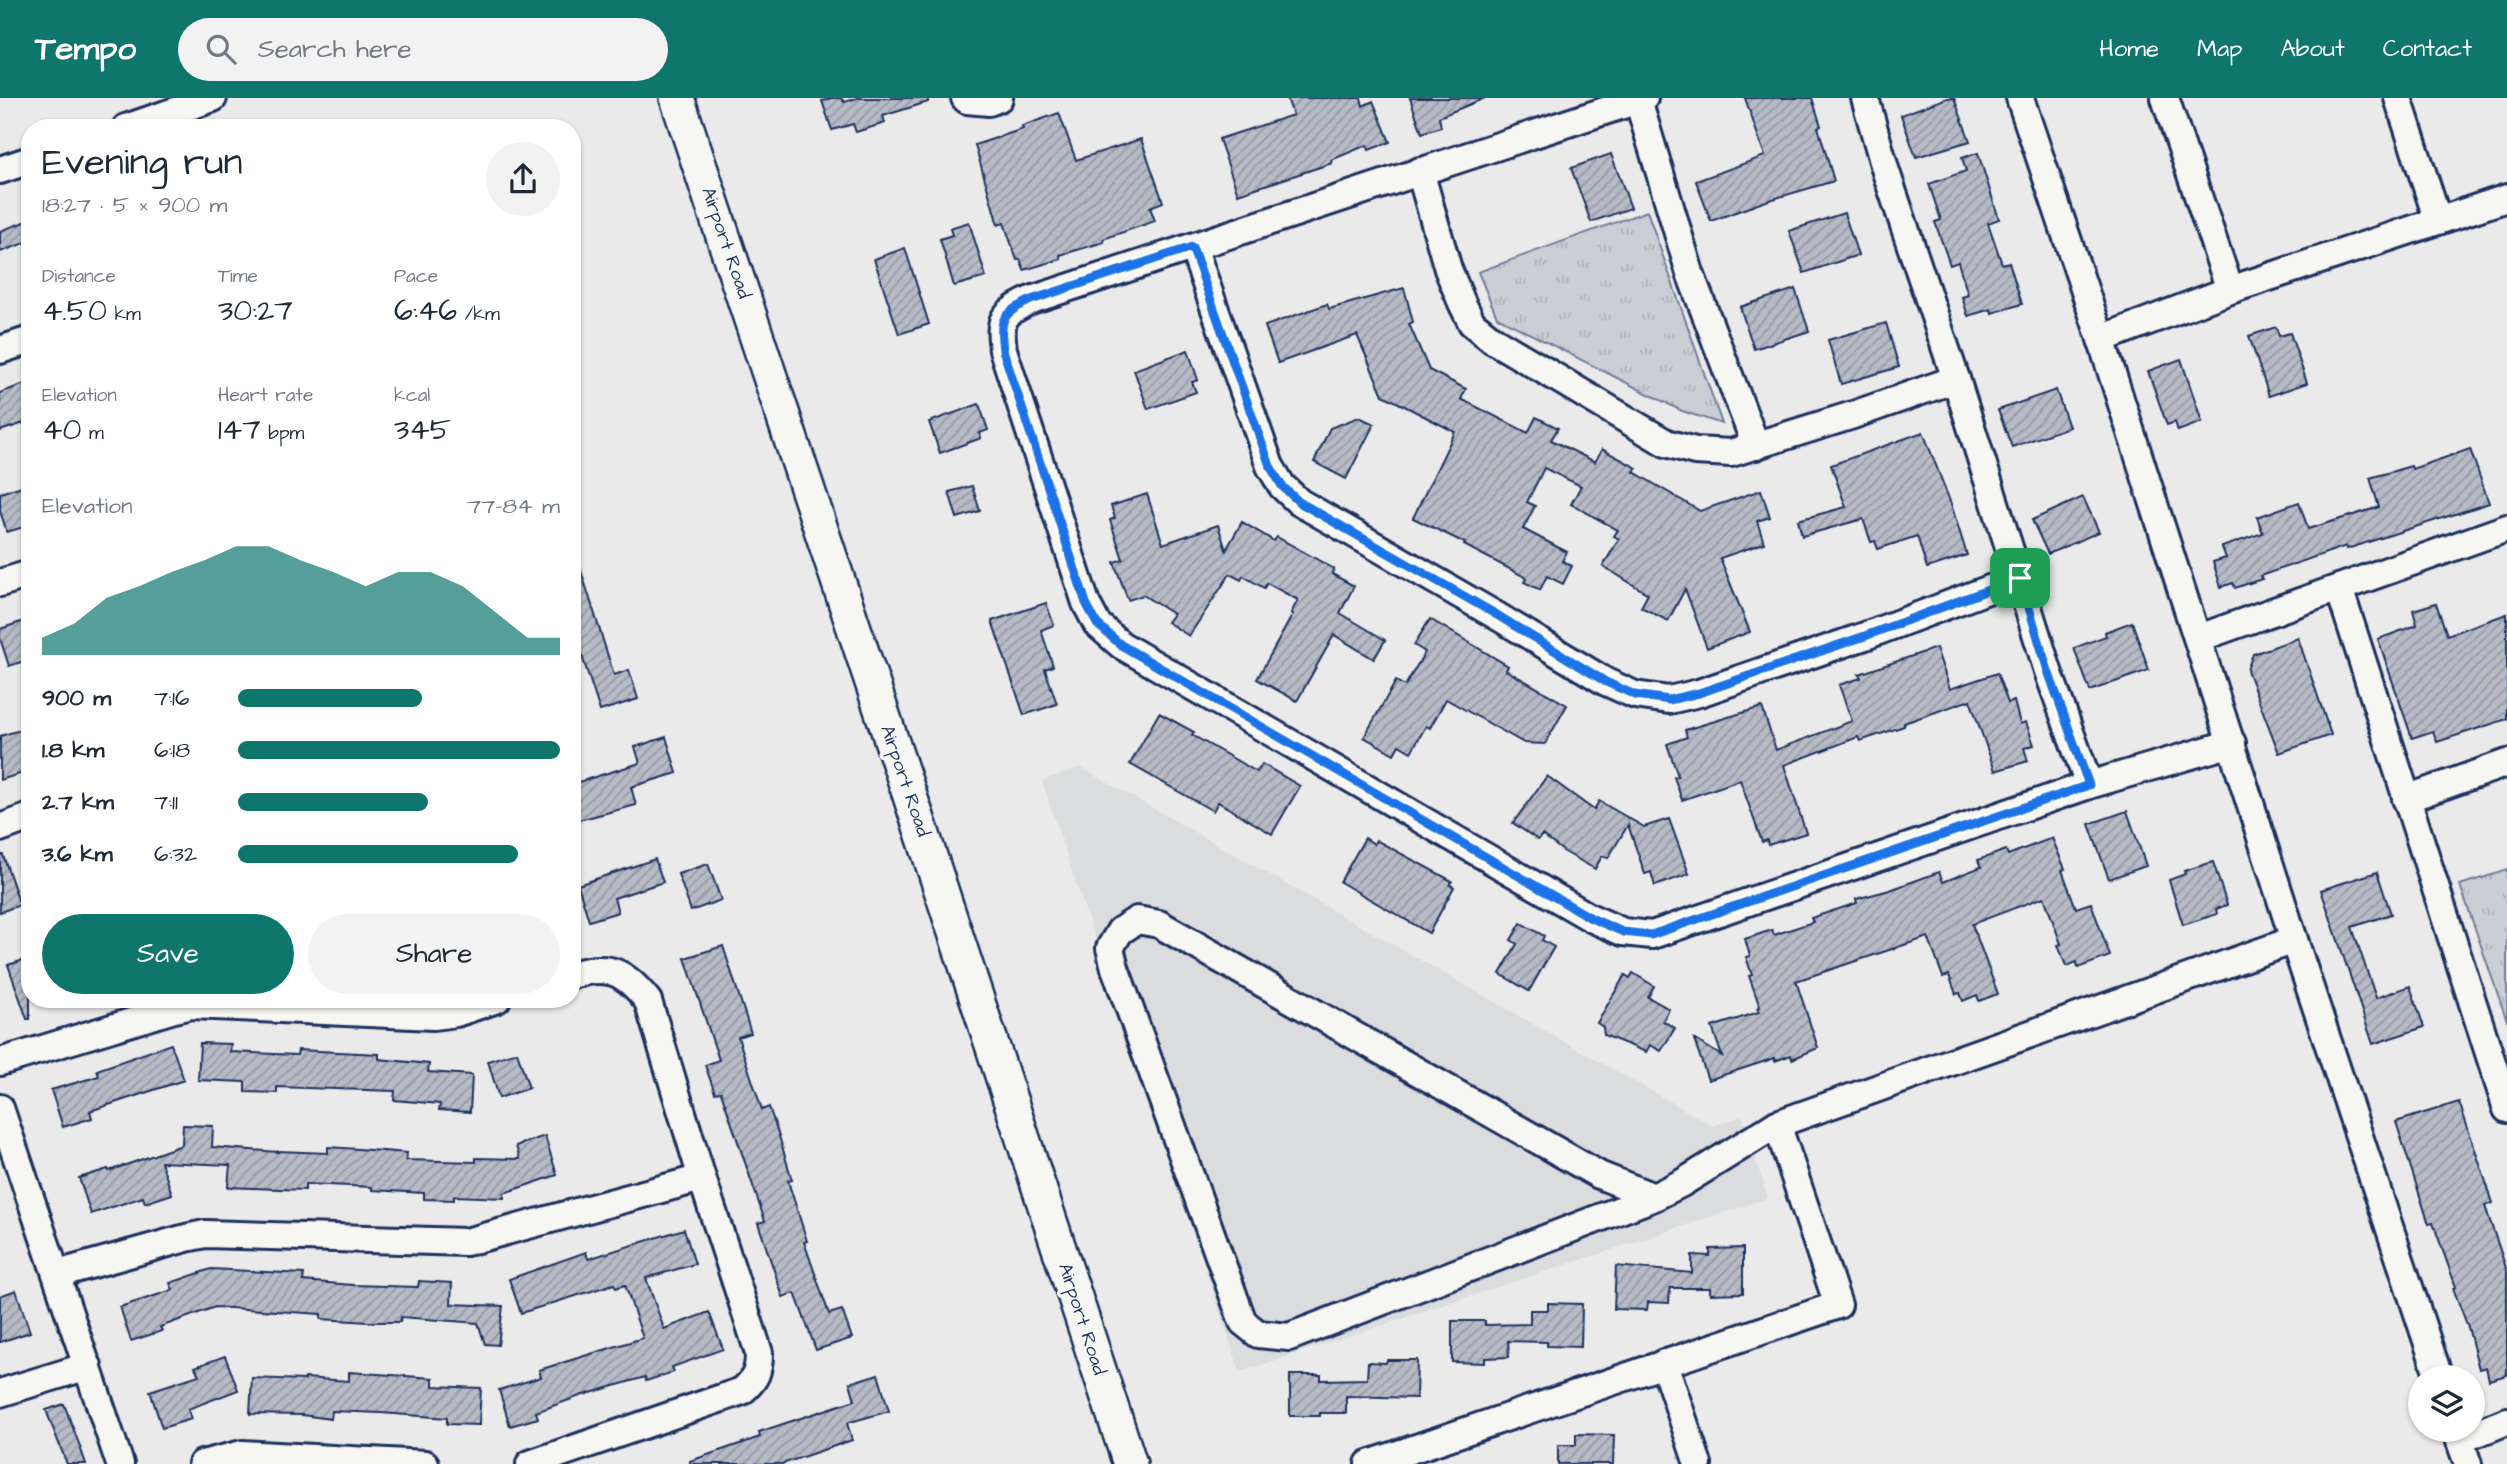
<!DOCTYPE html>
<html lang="en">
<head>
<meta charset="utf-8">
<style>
  body { margin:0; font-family:"Architects Daughter",sans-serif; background:#f2f2f3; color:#1f2937; height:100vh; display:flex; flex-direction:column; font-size:26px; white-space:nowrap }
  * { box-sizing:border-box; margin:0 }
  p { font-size:23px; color:#747a83 }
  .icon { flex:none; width:38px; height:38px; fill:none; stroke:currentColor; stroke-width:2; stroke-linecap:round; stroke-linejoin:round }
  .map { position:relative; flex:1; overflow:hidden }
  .drawer { position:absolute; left:21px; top:21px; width:560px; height:889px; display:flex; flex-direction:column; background:#fff; border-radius:28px; box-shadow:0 2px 5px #0004 }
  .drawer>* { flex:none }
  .tools { position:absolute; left:2408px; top:1267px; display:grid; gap:14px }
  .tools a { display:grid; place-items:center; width:77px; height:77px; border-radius:50%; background:#fff; box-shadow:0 2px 5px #0004; font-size:35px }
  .pin { position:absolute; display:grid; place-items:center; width:60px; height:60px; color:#fff; margin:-30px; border-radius:14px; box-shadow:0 4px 10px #0006 }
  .round { display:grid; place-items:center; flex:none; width:74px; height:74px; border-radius:37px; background:#f2f2f3 }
  .summary { display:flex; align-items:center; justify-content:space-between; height:119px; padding:0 21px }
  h1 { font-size:38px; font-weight:600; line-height:52px }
  .figures { display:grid; grid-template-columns:repeat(3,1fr); gap:10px; height:119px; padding:7px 21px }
  .figures div { display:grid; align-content:center }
  .figures b { font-size:30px; font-weight:600 }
  .figures small { font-size:19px; font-weight:400 }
  .figures p { font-size:19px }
  .chart { height:196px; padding:14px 21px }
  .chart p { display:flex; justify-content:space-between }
  .chart svg { width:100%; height:126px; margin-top:7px; fill:#0f766e; opacity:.7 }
  .action { display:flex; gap:14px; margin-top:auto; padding:14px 21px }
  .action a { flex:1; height:80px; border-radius:42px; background:#0f766e; color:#fff; font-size:28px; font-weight:600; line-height:80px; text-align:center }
  .action a+a { background:#f2f2f3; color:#1f2937 }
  ul { padding:0 21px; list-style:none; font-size:23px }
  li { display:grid; grid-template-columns:112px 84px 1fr; align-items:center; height:52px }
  li i { height:18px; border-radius:9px; background:#0f766e }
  header { display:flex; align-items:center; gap:42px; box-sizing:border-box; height:98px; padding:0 35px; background:#0f766e; color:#fff }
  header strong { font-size:33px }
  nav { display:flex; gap:38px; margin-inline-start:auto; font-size:24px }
  .search { width:490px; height:63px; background:#f2f2f3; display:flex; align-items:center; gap:18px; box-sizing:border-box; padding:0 24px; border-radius:38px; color:#747a83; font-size:26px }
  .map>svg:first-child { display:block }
</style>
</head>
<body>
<header>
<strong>Tempo</strong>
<div class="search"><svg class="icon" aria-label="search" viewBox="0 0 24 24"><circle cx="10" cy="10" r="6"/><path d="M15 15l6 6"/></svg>Search here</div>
<nav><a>Home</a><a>Map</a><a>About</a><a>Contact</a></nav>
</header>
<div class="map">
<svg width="2507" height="1366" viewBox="0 0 2507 1366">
  <defs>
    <pattern id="grass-tufts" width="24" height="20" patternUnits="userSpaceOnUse" patternTransform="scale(1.75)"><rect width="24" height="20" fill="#caced5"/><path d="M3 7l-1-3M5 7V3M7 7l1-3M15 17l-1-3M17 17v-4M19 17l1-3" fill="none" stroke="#adb1b9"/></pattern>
    <pattern id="building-hatch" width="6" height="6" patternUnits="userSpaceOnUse" patternTransform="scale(1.75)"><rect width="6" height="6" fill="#b6bbc6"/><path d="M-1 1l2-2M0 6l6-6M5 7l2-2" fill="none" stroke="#9398a4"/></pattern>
  </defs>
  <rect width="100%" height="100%" fill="#e9eae9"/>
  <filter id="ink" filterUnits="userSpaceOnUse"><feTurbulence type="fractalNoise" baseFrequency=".0143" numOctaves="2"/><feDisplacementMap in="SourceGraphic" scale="14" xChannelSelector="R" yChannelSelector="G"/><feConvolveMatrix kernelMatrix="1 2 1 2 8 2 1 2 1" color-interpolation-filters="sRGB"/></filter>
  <g filter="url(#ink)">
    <path fill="#dadcde" d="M1080,669L1713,1028L1742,1018L1768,1100L1240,1274L1042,683Z"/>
    <g fill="url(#grass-tufts)" stroke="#727e9a" stroke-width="2">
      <path d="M1647,113L1722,326L1682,313L1497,219L1478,174Z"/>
      <path d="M2507,772V923L2460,787Z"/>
    </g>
    <g fill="url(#building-hatch)" stroke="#1b2f5e" stroke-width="2">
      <path d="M831,0H841L844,4L857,0H928V4L883,18L885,25L856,34L853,26L832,32L822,3Z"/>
      <path d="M1287,0H1361L1363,8L1373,3L1390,44L1369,52L1367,47L1331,62L1332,65L1238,96L1219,41L1293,17Z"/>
      <path d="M1410,0H1485L1439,19L1441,29L1422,35Z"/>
      <path d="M1745,0H1812L1821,28L1818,29L1834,83L1766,103L1711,123L1696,83L1765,58Z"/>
      <path d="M1947,0H1954L1970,43L1916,59L1901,17Z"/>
      <path d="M1059,15L1076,62L1141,41L1163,104L1150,109L1155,123L1103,141L1104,144L1060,157L1061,161L1024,172L1020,161L1017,162L1004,125L998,127L975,47L1023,31L1022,28Z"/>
      <path d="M1978,55L1999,121L1988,125L2002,166L2009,164L2022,206L1992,215L1991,211L1968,218L1962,199L1968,197L1958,164L1950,167L1935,124L1941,122L1929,86L1966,73L1962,60Z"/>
      <path d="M1611,56L1631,110L1591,124L1571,70Z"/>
      <path d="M1844,115L1858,157L1804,175L1789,133Z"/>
      <path d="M30,122V143L0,154V133Z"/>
      <path d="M969,124L986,179L954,188L940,141L952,137L950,130Z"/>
      <path d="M905,150L929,226L899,236L874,161Z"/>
      <path d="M1404,190L1413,224L1409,226L1429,272L1466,291L1461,301L1528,335L1536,319L1558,330L1551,342L1595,364L1602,351L1637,370L1634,374L1700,413L1761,392L1770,419L1757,423L1764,445L1720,460L1750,534L1707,550L1685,491L1668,523L1641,509L1648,496L1603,468L1619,441L1614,438L1618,432L1571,406L1581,388L1544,370L1527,404L1535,408L1523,431L1567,454L1562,463L1572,468L1563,486L1547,478L1540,492L1524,484L1527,480L1464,447L1465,445L1413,420L1455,334L1383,297L1357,237L1278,265L1265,228L1327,206L1329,211Z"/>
      <path d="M1795,191L1809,233L1754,251L1740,209Z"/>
      <path d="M1886,225L1899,269L1841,286L1828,242Z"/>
      <path d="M2276,229L2279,238L2290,235L2307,285L2269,298L2249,238Z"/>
      <path d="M1188,252L1198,282L1192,284L1196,294L1148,311L1134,272Z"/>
      <path d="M2181,261L2202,324L2178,333L2175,324L2167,327L2148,273Z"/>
      <path d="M30,284V323L0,333V295Z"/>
      <path d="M2056,292L2069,329L2012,349L1998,312Z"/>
      <path d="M979,306L988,332L980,335L981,340L940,355L929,324Z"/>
      <path d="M1359,319L1374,326L1346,381L1314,364L1330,330Z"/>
      <path d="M1923,334L1951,406L1967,457L1927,470L1917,438L1878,451L1875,443L1871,444L1863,421L1802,438L1798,422L1846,409L1831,367Z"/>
      <path d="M2470,351L2489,405L2347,451L2346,448L2260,478L2262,481L2235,490L2233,485L2221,489L2213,464L2226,460L2222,449L2263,435L2257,419L2299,404L2308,431L2379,409L2370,380L2411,368L2412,371Z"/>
      <path d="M25,387L30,401V427L7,434L0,413V395Z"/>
      <path d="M972,388L980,413L957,420L949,394Z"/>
      <path d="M1147,396L1163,446L1218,427L1226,452L1242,424L1274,443L1277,439L1334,471L1332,476L1354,488L1340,515L1385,542L1374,561L1334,537L1297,603L1257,581L1293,516L1291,515L1298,502L1267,485L1264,490L1243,478L1241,482L1230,476L1189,538L1167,524L1173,516L1143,497L1128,502L1114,464L1123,461L1110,422L1115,420L1111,408Z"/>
      <path d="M2083,399L2099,434L2048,456L2032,422Z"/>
      <path d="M572,457H576L614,577L629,572L638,601L600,613L581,555L572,557Z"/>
      <path d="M1046,505L1054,527L1041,532L1053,568L1045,571L1057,606L1024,617L992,523Z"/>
      <path d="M2436,505L2447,537L2507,516V621L2437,644L2433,633L2412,640L2378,541L2417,527L2413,512Z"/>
      <path d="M30,521V561L9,568L0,540V531Z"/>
      <path d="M1430,521L1508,568L1506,572L1567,607L1545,646L1524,645L1446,601L1430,630L1426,628L1411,654L1399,647L1394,656L1364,639L1396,583L1405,588L1425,554L1414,547Z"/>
      <path d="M2132,524L2149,572L2090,593L2074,550L2106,538L2105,534Z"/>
      <path d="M2298,540L2331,637L2279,655L2247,572L2253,556Z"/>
      <path d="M1936,550L1950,591L1997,575L2008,605L2014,603L2020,626L2026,624L2034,647L2024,650L2028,663L1995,673L1970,602L1904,625V628L1860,643L1858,639L1784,667L1806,735L1768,747L1767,742L1762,744L1740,682L1682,702L1674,679L1678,678L1667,646L1687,639L1685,632L1762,609L1776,652L1852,623L1839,587L1861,580L1859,576Z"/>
      <path d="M1159,615L1194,634L1192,637L1257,674L1262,666L1300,688L1272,736L1218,704L1213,713L1130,666Z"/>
      <path d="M30,629V673L0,682V638Z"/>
      <path d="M666,639L677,675L631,689L636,707L572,724V686L640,665L635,649Z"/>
      <path d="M1547,678L1594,712L1599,703L1644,729L1669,721L1689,776L1655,788L1651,774L1645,776L1628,727L1608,760L1602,758L1595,771L1563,753L1542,737L1538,742L1513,725Z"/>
      <path d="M2127,713L2146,768L2109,781L2089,726Z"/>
      <path d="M1365,740L1374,746L1376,742L1452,783L1450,787L1454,789L1429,835L1340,784Z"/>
      <path d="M2052,740L2065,771L2062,772L2076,810L2091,805L2110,858L2078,870L2077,864L2066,868L2058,847L2061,846L2044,799L1972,826L1998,896L1979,903L1977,897L1963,903L1960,895L1956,896L1949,877L1943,879L1928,839L1796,883L1818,950L1792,961L1791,957L1775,963V960L1708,982L1694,941L1722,958L1712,929L1759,914L1757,910L1760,909L1749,878L1752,877L1746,859L1750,858L1745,841L1772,832L1774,837L1813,824L1811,820L1857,805L1856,801L1890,792L1939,774L1943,784L1981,769L1978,762L2006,752L2008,757Z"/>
      <path d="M0,757H3L20,807L0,814Z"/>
      <path d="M655,761L663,784L614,800L618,814L589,823L578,787Z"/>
      <path d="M2213,764L2227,807L2216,811L2217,816L2183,827L2169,782L2185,776L2184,773Z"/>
      <path d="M708,766L721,802L691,813L678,776Z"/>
      <path d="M2377,774L2391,816L2352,829L2376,900L2410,888L2424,929L2373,946L2321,792Z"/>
      <path d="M1521,825L1544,838L1542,842L1554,849L1529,893L1500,876L1517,846L1511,842Z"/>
      <path d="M723,848L751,935L738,939L762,1012L769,1009L779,1038L792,1082L788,1083L807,1143L804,1144L829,1216L842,1212L852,1240L816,1252L795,1195L783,1199L758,1125L765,1123L721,994L715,995L705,967L719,962L685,860Z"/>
      <path d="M30,860V921H27L8,867Z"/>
      <path d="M1633,875L1654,888L1648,899L1669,911L1663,923L1675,930L1661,953L1650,947L1646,954L1604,937L1603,929L1597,925L1625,877L1630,880Z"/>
      <path d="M200,945L231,946L230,954L297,957L298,952L379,956V961L429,966L428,974L472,977L470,1014L439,1012L440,1006L394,1002L395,993L277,989V995L245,994V984L198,982Z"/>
      <path d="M171,946L184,982L90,1013L92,1020L63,1029L51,992L99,978L97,972Z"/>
      <path d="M517,954L529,990L499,1000L488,963Z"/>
      <path d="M2459,1004L2493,1105L2485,1108L2507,1173V1277L2489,1282L2486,1269L2479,1271L2468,1229L2453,1190L2456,1189L2433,1125L2429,1126L2396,1024Z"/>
      <path d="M183,1027L213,1028L212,1049L278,1054V1053L328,1055V1049L358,1051L407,1055L406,1062L476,1064V1060L520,1061L516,1048L545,1038L557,1077L504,1095V1100L454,1098V1102L424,1101V1095L372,1092V1089L305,1086V1092L228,1089L230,1067L161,1064L172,1096L145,1105L143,1099L91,1116L79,1080L108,1071L109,1073L182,1047Z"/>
      <path d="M684,1131L695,1166L646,1180L664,1231L709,1214L723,1251L672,1269L674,1274L646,1283L645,1279L580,1298L536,1314L538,1320L510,1328L499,1292L541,1279L539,1272L643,1240L625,1187L616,1190L614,1186L521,1215L509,1181L586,1154L588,1161Z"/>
      <path d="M1743,1150V1195L1710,1196V1190H1670L1669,1205L1648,1204L1647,1212L1614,1211L1616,1168L1692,1175V1157L1710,1158V1151Z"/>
      <path d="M211,1171L304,1176L303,1183L353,1187L418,1189L419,1183L452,1185L451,1206L503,1208L498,1247L485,1246L478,1225L401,1219L400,1224H369L321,1221V1216L215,1209L160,1229L162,1233L131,1243L120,1209L173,1192L170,1185Z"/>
      <path d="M16,1192L30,1234L0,1244V1198Z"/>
      <path d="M1548,1205L1582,1206L1581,1249L1547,1248V1244L1508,1243L1509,1259L1485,1260V1265L1452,1264V1223H1485V1227L1530,1226V1212H1548Z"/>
      <path d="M225,1258L238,1292L188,1311L191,1321L162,1330L150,1293L199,1277L195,1269Z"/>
      <path d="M1387,1262H1417L1416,1300L1346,1298V1315H1320V1318H1290V1277H1321V1282L1367,1281L1368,1264L1386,1265Z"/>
      <path d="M349,1274L433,1280V1288L481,1290L479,1327L447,1326V1320L381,1315L332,1313L331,1321L302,1317L250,1316L252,1280L305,1282V1280L349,1283Z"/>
      <path d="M878,1276L889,1313L847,1325L852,1342L782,1366H690V1363L760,1339L759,1334L855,1302L850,1285Z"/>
      <path d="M64,1306L79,1346L86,1366H67L46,1312Z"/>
      <path d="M1576,1336L1614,1337L1613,1366H1558V1347H1576Z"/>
    </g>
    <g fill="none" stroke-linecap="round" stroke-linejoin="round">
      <g stroke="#1b2f5e" stroke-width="32">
        <g id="minor">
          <path d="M965,0L967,2L989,4L999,0"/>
          <path d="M1644,0L1031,202C1002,216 999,220 1003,252L1086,505L1097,526L1121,547L1591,820L1623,834L1652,837L2089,687L2232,645"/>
          <path d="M1865,0L1886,74L1956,281L2048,573L2089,687"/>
          <path d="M2020,0L2101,241L2294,842L2439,1279"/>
          <path d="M2165,0L2230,192"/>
          <path d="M2398,0L2438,123"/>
          <path d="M1638,2L1690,175L1756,348"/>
          <path d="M126,30L213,0"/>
          <path d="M0,72L30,62"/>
          <path d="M1420,73L1448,171L1462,205L1472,225L1493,242L1666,345L1695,353L1731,355L1853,317L1956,281"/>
          <path d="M1193,149L1270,368L1282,388L1299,404L1497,518L1606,584L1635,597L1669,602L1699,595L1865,538L2019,480"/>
          <path d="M2101,241L2230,192L2507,100"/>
          <path d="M0,252L30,242"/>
          <path d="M0,485L30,476"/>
          <path d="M2339,490L2507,1011"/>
          <path d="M2199,540L2507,430"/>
          <path d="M2406,701L2507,665"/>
          <path d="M0,730L30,719"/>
          <path d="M0,964L174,911L191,907L434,918L456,915L497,901"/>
          <path d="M0,1010L120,1366"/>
          <path d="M1654,1099L1289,1239L1258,1236L1243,1224L1115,870L1110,850L1120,833L1137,822L1159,826L1599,1077L1654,1099L1682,1085L1777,1026L2294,842"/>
          <path d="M57,1176L186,1140L205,1136L466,1144L702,1080"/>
          <path d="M1664,1265L1698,1366"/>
          <path d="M0,1295L88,1268"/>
          <path d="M2456,1332L2468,1366"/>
          <path d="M2460,1342L2507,1323"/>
          <path d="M202,1366L242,1356L425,1366"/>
          <path d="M530,1366L742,1293C756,1281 759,1273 759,1255L702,1080L648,903C625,874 609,865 572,877"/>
          <path d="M1369,1366L1838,1207L1777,1026"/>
        </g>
      </g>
      <g stroke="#1b2f5e" stroke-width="38">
        <path id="major" d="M677,0L921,731L1130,1366"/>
      </g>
      <use href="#minor" stroke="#f6f6f2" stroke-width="26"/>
      <use href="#major" stroke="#f6f6f2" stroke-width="33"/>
    </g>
  </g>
  <g fill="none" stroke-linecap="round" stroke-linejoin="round" filter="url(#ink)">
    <g stroke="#fff" stroke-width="14">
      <path id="route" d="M1192,149L1270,368L1282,388L1299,404L1497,517L1606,584L1635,597L1669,602L1699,595L1865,538L2020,480L2048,573L2089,687L1651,837L1623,834L1591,820L1121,547L1097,526L1086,505L1003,252C999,220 1002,216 1031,202Z"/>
    </g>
    <use href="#route" stroke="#1a73e8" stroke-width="9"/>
  </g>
  <g text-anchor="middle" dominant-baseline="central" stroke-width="7" stroke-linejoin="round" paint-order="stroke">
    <g font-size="19" fill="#1b2f5e" stroke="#f6f6f2">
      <text transform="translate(726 145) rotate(71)">Airport Road</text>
      <text transform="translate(905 683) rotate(71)">Airport Road</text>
      <text transform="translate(1082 1221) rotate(72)">Airport Road</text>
    </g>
  </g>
</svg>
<div class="tools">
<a><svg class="icon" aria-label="layers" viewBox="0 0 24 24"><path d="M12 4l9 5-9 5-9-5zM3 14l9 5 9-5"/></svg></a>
</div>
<div class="pin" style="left:2020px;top:480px;background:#1e9e55"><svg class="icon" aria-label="arrive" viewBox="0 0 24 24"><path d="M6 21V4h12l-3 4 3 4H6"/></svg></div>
<section class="drawer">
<div class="summary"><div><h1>Evening run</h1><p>18:27 · 5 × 900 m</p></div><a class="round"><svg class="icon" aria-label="share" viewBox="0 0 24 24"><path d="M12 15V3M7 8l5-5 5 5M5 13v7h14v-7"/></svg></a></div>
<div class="figures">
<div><p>Distance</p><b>4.50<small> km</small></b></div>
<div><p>Time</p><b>30:27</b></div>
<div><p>Pace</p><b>6:46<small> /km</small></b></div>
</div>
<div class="figures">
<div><p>Elevation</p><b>40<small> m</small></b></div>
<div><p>Heart rate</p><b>147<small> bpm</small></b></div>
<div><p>kcal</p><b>345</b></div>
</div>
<div class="chart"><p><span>Elevation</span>77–84 m</p>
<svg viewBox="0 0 160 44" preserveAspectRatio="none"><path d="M0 44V38L10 33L20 24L30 20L40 15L50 11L60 6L70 6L80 11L90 15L100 20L110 15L120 15L130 20L140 29L150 38L160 38V44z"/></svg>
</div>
<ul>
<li><b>900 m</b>7:16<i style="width:57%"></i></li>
<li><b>1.8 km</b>6:18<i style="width:100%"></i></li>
<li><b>2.7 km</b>7:11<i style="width:59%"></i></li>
<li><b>3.6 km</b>6:32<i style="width:87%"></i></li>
</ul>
<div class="action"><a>Save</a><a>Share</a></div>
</section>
</div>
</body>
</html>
